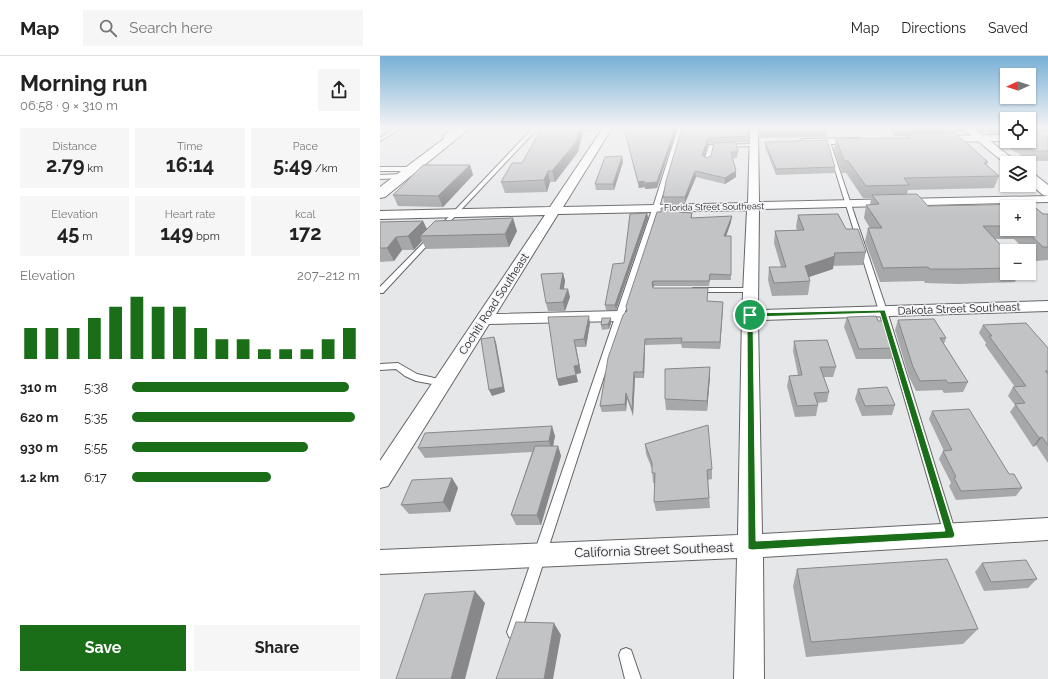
<!DOCTYPE html>
<html lang="en">
<head>
<meta charset="utf-8">
<style>
  body { margin:0; font-family:Raleway,sans-serif; background:#f6f6f6; color:#222; height:100vh; display:flex; flex-direction:column; font-size:15px; white-space:nowrap }
  * { box-sizing:border-box; margin:0 }
  p { font-size:13px; color:#767676 }
  .icon { flex:none; width:22px; height:22px; fill:none; stroke:currentColor; stroke-width:2; stroke-linecap:round; stroke-linejoin:round }
  .map { position:relative; flex:1; overflow:hidden }
  .side { display:flex; flex-direction:column; background:#fff; width:380px }
  .side>* { flex:none }
  .needle { width:26px; rotate:266deg }
  .tools { position:absolute; left:620px; top:12px; display:grid; gap:8px }
  .tools a { display:grid; place-items:center; width:36px; height:36px; border-radius:0px; background:#fff; box-shadow:0 1px 3px #0004; font-size:20px }
  .pin { position:absolute; display:grid; place-items:center; width:34px; height:34px; color:#fff; margin:-17px; border:2px solid #fff; border-radius:50%; box-shadow:0 1px 4px #0007 }
  .round { display:grid; place-items:center; flex:none; width:42px; height:42px; border-radius:0px; background:#f6f6f6 }
  .headline { display:flex; align-items:center; justify-content:space-between; height:68px; padding:0 20px }
  h1 { font-size:22px; font-weight:700; line-height:30px }
  .metrics { display:grid; grid-template-columns:repeat(3,1fr); gap:6px; height:68px; padding:4px 20px }
  .metrics div { display:grid; align-content:center; border-radius:0px; background:#f6f6f6; text-align:center }
  .metrics b { font-size:20px; font-weight:700 }
  .metrics small { font-size:11px; font-weight:400 }
  .metrics p { font-size:11px }
  .chart { height:112px; padding:8px 20px }
  .chart p { display:flex; justify-content:space-between }
  .chart svg { width:100%; height:72px; margin-top:4px; stroke:#196e17; stroke-width:6 }
  .button { display:flex; gap:8px; margin-top:auto; padding:8px 20px }
  .button a { flex:1; height:46px; border-radius:0px; background:#196e17; color:#fff; font-size:16px; font-weight:700; line-height:46px; text-align:center }
  .button a+a { background:#f6f6f6; color:#222 }
  ul { padding:0 20px; list-style:none; font-size:13px }
  li { display:grid; grid-template-columns:64px 48px 1fr; align-items:center; height:30px }
  li i { height:10px; border-radius:5px; background:#196e17 }
  header { display:flex; align-items:center; gap:24px; box-sizing:border-box; height:56px; padding:0 20px; background:#fff; border-bottom:1px solid #e0e0e0 }
  header strong { font-size:19px }
  nav { display:flex; gap:22px; margin-inline-start:auto; font-size:14px }
  .search { width:280px; height:36px; background:#f6f6f6; display:flex; align-items:center; gap:10px; box-sizing:border-box; padding:0 14px; border-radius:0px; color:#767676; font-size:15px }
  main { display:flex; flex:1; min-height:0 }
  .map>svg:first-child { display:block }
</style>
</head>
<body>
<header>
<strong>Map</strong>
<div class="search"><svg class="icon" aria-label="search" viewBox="0 0 24 24"><circle cx="10" cy="10" r="6"/><path d="M15 15l6 6"/></svg>Search here</div>
<nav><a>Map</a><a>Directions</a><a>Saved</a></nav>
</header>
<main>
<section class="side">
<div class="headline"><div><h1>Morning run</h1><p>06:58 · 9 × 310 m</p></div><a class="round"><svg class="icon" aria-label="share" viewBox="0 0 24 24"><path d="M12 15V3M7 8l5-5 5 5M5 13v7h14v-7"/></svg></a></div>
<div class="metrics">
<div><p>Distance</p><b>2.79<small> km</small></b></div>
<div><p>Time</p><b>16:14</b></div>
<div><p>Pace</p><b>5:49<small> /km</small></b></div>
</div>
<div class="metrics">
<div><p>Elevation</p><b>45<small> m</small></b></div>
<div><p>Heart rate</p><b>149<small> bpm</small></b></div>
<div><p>kcal</p><b>172</b></div>
</div>
<div class="chart"><p><span>Elevation</span>207–212 m</p>
<svg viewBox="0 0 160 44" preserveAspectRatio="none"><path d="M5 44V25M15 44V25M25 44V25M35 44V19M45 44V12M55 44V6M65 44V12M75 44V12M85 44V25M95 44V32M105 44V32M115 44V38M125 44V38M135 44V38M145 44V32M155 44V25"/></svg>
</div>
<ul>
<li><b>310 m</b>5:38<i style="width:95%"></i></li>
<li><b>620 m</b>5:35<i style="width:98%"></i></li>
<li><b>930 m</b>5:55<i style="width:77%"></i></li>
<li><b>1.2 km</b>6:17<i style="width:61%"></i></li>
</ul>
<div class="button"><a>Save</a><a>Share</a></div>
</section>
<div class="map">
<svg width="668" height="623" viewBox="0 0 668 623">
  <rect width="100%" height="100%" fill="#e6e7e9"/>
  <g fill="none" stroke-linecap="round" stroke-linejoin="round">
    <g stroke="#646567" stroke-width="2">
      <g id="service">
        <path d="M16,72H22L0,85V82Z"/>
        <path d="M71,72H76L68,82H64V80Z"/>
        <path d="M153,72H158L63,173H59V171Z"/>
        <path d="M298,72H302L280,148L141,576L139,581L134,583L129,581L127,576L274,148Z"/>
        <path d="M446,85L450,86L507,255L576,478L574,482L570,484L566,482L564,478L499,255Z"/>
        <path d="M374,88H376V90L333,91L330,105L327,107L324,105L329,89Z"/>
        <path d="M0,111H32L35,113L32,115H0Z"/>
        <path d="M0,119L23,118L26,120L23,122L0,123Z"/>
        <path d="M52,179L55,181L54,182L3,237H0V231L50,180Z"/>
        <path d="M313,232H371L375,234L371,236H313Z"/>
        <path d="M18,307L37,318L63,324L68,327L63,330L36,325L25,320L16,313L0,314V308Z"/>
        <path d="M246,592L251,594L261,623H245L239,599L241,594Z"/>
      </g>
    </g>
    <g stroke="#646567" stroke-width="2">
      <g id="minor">
        <path d="M223,72H232L183,151L368,147L370,72H378L379,146L668,140V146L379,153L378,254L668,245V255L378,264L382,478L668,462V484L383,501L384,623H354L357,502L0,518V494L358,479L362,259L367,154L178,158L116,258L239,255L245,257L247,260L245,263L239,265L109,268L8,430L0,432V405L165,159L0,163V155L170,151Z"/>
        <path d="M627,79V85L557,86L552,83L557,80Z"/>
        <path d="M479,82L482,83V87L423,89L418,86L423,83Z"/>
      </g>
    </g>
    <g stroke="#646567" stroke-width="2">
      <g id="tertiary">
        <path d="M582,72H594L638,107H627V109Z"/>
        <path d="M649,117L654,118L668,129V140L663,139L649,127Z"/>
      </g>
    </g>
    <g stroke="#646567" stroke-width="2">
      <path id="primary" d="M78,72H90L5,141L0,142V131Z"/>
    </g>
    <use href="#service" fill="#fff" fill-rule="evenodd"/>
    <use href="#minor" fill="#fff" fill-rule="evenodd"/>
    <use href="#tertiary" fill="#fff" fill-rule="evenodd"/>
    <use href="#primary" fill="#fff" fill-rule="evenodd"/>
  </g>
  <g fill="#a7a8a9" fill-rule="evenodd">
    <path d="M162,72H213L211,76H203L198,96L175,126H170L167,136L125,137L121,126L142,107Z"/>
    <path d="M244,72H297L277,132L265,133V131L259,132Z"/>
    <path d="M302,72H370L368,86H352L358,96L357,102H353L356,115V121L345,128L316,121L305,147H284L283,141ZM334,87L331,100L326,102L324,100L328,88Z"/>
    <path d="M379,72H444L447,76L446,81L380,82Z"/>
    <path d="M508,72H586L585,76L563,77H575L608,106L607,109L619,120L614,132L528,134L527,138H537L548,150L651,148L663,158H668V204L656,205L649,198V195H646L634,183H615L627,196V217H639L635,226L578,228L545,227L544,225L500,226L485,185L488,172H490L484,162L486,149H490L491,142H483L466,117H462L454,94L456,83L525,82L526,80H515ZM627,151H649V173H627Z"/>
    <path d="M596,72H627V85H649V72H668V105H649L622,87L626,78H610L607,76H601Z"/>
    <path d="M385,86L455,111L454,117L396,119L385,91Z"/>
    <path d="M243,106L234,134H216L215,128Z"/>
    <path d="M90,109L93,119L63,151L18,150L13,139Z"/>
    <path d="M301,156L312,157V162L351,166L346,180L351,219V224H330L329,230H274L273,232H328L327,245L343,246L340,293L302,292L301,288L265,289L264,322H255L253,360L247,343L246,355L222,356L220,350L246,256V250Z"/>
    <path d="M267,157L268,162L236,254H226L225,249Z"/>
    <path d="M418,159L466,173L486,196L483,209L453,210V213L429,221L430,225L428,239L392,240L388,224L389,211H401L394,187L395,175L417,174L416,171Z"/>
    <path d="M43,165L47,173L137,175L129,191L46,193L42,185L34,194H22L14,205L0,206V166Z"/>
    <path d="M183,217L185,225L184,233L190,241L185,255H168L166,247Z"/>
    <path d="M168,261L210,267L206,291H196L201,317L196,318L198,326L179,330L177,323Z"/>
    <path d="M467,261L498,265L515,292L511,303H476L464,271Z"/>
    <path d="M231,262V267L229,273L222,274L221,269Z"/>
    <path d="M518,264L566,282L564,288L588,326L583,336L564,337L562,334L536,335L529,321L515,274Z"/>
    <path d="M603,269L668,292V407L656,389L653,391L630,356L635,349L628,340L633,331H635L605,289L606,287L599,277Z"/>
    <path d="M414,285L456,311L453,321H444L449,336L447,346L437,347L438,349L436,360L415,361L407,330L409,320L418,319L413,295Z"/>
    <path d="M330,311V321L327,355L286,354L285,343Z"/>
    <path d="M478,333L515,349L512,359L482,360L475,343Z"/>
    <path d="M552,355L629,418L642,432L636,440L576,444L569,430L571,427L559,403L563,395H564L549,363Z"/>
    <path d="M175,380L173,390H178L181,400L161,469H136L131,459L152,396L45,402L38,392Z"/>
    <path d="M265,388L332,413V423L328,424L330,452L276,455L274,446L275,427H273L272,413L266,398Z"/>
    <path d="M72,422L78,432L70,456L29,458L21,449Z"/>
    <path d="M602,507L657,523L648,532L604,535L595,516Z"/>
    <path d="M417,513L598,573L583,588L426,601L413,530Z"/>
  </g>
  <g fill="#88888a">
    <path d="M200,72H203V76L198,96L175,126L172,115Z"/>
    <path d="M295,72H297L277,132L265,133V127Z"/>
    <path d="M328,82V88L323,105L322,99Z"/>
    <path d="M242,100L243,106L234,134L233,128Z"/>
    <path d="M90,109L93,119L63,151L58,140Z"/>
    <path d="M168,115L170,126L167,136L164,124Z"/>
    <path d="M315,115L316,121L305,147V141Z"/>
    <path d="M356,115V121L345,128V122Z"/>
    <path d="M264,125L265,131L259,132L258,126Z"/>
    <path d="M267,157L268,162L236,254L235,249Z"/>
    <path d="M352,160L351,166L344,186V180Z"/>
    <path d="M133,162L137,175L129,191L125,178Z"/>
    <path d="M43,165L49,178L40,180L42,185L34,194L28,180Z"/>
    <path d="M16,181L22,194L14,205L7,192Z"/>
    <path d="M455,200L453,213L423,223L425,210Z"/>
    <path d="M183,217L185,225L182,241L180,233Z"/>
    <path d="M273,225L274,230L272,232V226Z"/>
    <path d="M188,233L190,241L185,255L183,246Z"/>
    <path d="M343,246V252L340,293V286Z"/>
    <path d="M209,260L210,267L206,291L204,283Z"/>
    <path d="M231,262V267L229,273L228,268Z"/>
    <path d="M114,281L116,286L125,336L112,340L109,334Z"/>
    <path d="M265,283V289L264,322L263,316Z"/>
    <path d="M196,291L201,317L196,318L198,326L179,330L177,323Z"/>
    <path d="M330,311V321L327,355V345Z"/>
    <path d="M254,316L255,322L253,360L252,354Z"/>
    <path d="M246,337L247,343L246,355L245,348Z"/>
    <path d="M172,370L175,380L172,395L169,385Z"/>
    <path d="M662,381L656,389L653,391L659,382Z"/>
    <path d="M178,390L181,400L161,469L157,459Z"/>
    <path d="M72,422L78,432L70,456L63,446Z"/>
    <path d="M95,535L105,547L85,623H71Z"/>
    <path d="M174,567L181,579L173,623H164Z"/>
  </g>
  <g fill="#c2c3c5" stroke="#88888a">
    <path d="M162,72H200L196,86L172,115H168L164,124L121,126L132,107H142Z"/>
    <path d="M244,72H295L277,126L265,127L264,125L258,126Z"/>
    <path d="M302,72H369L368,80L328,82L322,99L326,102L331,100L334,87L356,86L358,96H351L356,115L345,122L315,115L305,141H283L286,125Z"/>
    <path d="M380,72H444L447,76L381,77Z"/>
    <path d="M649,72H652L653,76L668,75V95H653L638,85H649Z"/>
    <path d="M575,77L608,106L604,107L619,120L524,122L529,129L486,130L468,105H464L456,83L530,82L526,78Z"/>
    <path d="M447,84L455,111L396,113L385,86Z"/>
    <path d="M242,100L233,128H215L225,101Z"/>
    <path d="M43,109H90L58,140L13,139Z"/>
    <path d="M537,138L548,150L651,148L663,158H668V191H663L644,173H649V151H627V170H603L627,196V212L584,213H550L548,211L503,212L488,172H502L486,149L499,148L492,139Z"/>
    <path d="M281,152H301L299,156L312,157L311,162L352,160L344,180H351V219L330,218L329,225H273L272,226L273,232H328L327,245L343,246L340,286H301L302,282L265,283L263,316H254L252,354L246,337L245,348L220,350L228,302L243,259L247,255L246,250L277,156H281Z"/>
    <path d="M267,157L235,249H225L233,208L244,207L250,158Z"/>
    <path d="M458,158L466,173H478L486,196L454,197L455,200L425,210L430,225L394,227L389,211H406L395,175L424,174L418,159Z"/>
    <path d="M133,162L125,178L40,180L55,165Z"/>
    <path d="M43,165L28,180L16,181L7,192H0V166Z"/>
    <path d="M183,217L180,233H188L183,246L166,247L161,218Z"/>
    <path d="M209,260L204,283L194,284L199,309L194,310L196,319L177,323L168,261Z"/>
    <path d="M496,260L498,265H506L515,292L479,293L467,261Z"/>
    <path d="M222,262H231L228,268L221,269Z"/>
    <path d="M554,263L566,282H560L588,326L568,327L566,324L540,325L533,311L518,264Z"/>
    <path d="M646,267L668,292V315H665L668,318V389L662,381L659,382L635,348L645,347L633,331L646,330L609,280H612L603,269Z"/>
    <path d="M114,281L123,331L109,334L101,283Z"/>
    <path d="M447,284L456,311H440L449,336L434,337L438,349L417,350L409,320L422,319L414,285Z"/>
    <path d="M330,311L327,345L285,343V313Z"/>
    <path d="M507,331L515,349L485,350L478,333Z"/>
    <path d="M589,353L629,418H634L642,432L581,435L574,422L576,421L563,395L572,394L552,355Z"/>
    <path d="M328,369L332,413L327,414L329,442L274,446L275,417H272V407L265,388Z"/>
    <path d="M172,370L169,385L38,392L45,377Z"/>
    <path d="M155,390H178L157,459H131Z"/>
    <path d="M72,422L63,446L21,449L32,424Z"/>
    <path d="M567,503L598,573L431,586L417,513Z"/>
    <path d="M646,504L657,523L611,526L602,507Z"/>
    <path d="M95,535L71,623H16L45,538Z"/>
    <path d="M136,566L174,567L164,623H116Z"/>
  </g>
  <linearGradient id="sky" x2="0" y2="1"><stop stop-color="#79b0d6"/><stop offset="0.45" stop-color="#f4f4f5"/><stop offset="1" stop-color="#f4f4f5" stop-opacity="0"/></linearGradient>
  <rect width="668" height="159" fill="url(#sky)"/>
  <path fill="#196e17" stroke="#fff" fill-rule="evenodd" d="M505,254L575,479L573,482L372,494L368,493L367,259L370,257ZM500,257L565,475L376,485L373,261Z"/>
  <g text-anchor="middle" dominant-baseline="central" stroke-width="3" stroke-linejoin="round" paint-order="stroke">
    <g font-size="9" fill="#1d1e1e" stroke="#f4f4f7">
      <text transform="translate(334 151) rotate(-1)">Florida Street Southeast</text>
    </g>
    <g font-size="11" fill="#1d1e1e" stroke="#f4f4f7">
      <text transform="translate(114 248) rotate(-57)">Cochiti Road Southeast</text>
      <text transform="translate(579 253) rotate(-2)">Dakota Street Southeast</text>
    </g>
    <g font-size="13" fill="#1d1e1e" stroke="#f4f4f7">
      <text transform="translate(274 494) rotate(-2)">California Street Southeast</text>
    </g>
  </g>
</svg>
<div class="tools">
<a><svg class="needle" viewBox="-14 -14 28 28"><path d="M0-13l5 13h-10z" fill="#e53935"/><path d="M0 13l5-13h-10z" fill="#767676"/></svg></a>
<a><svg class="icon" aria-label="locate" viewBox="0 0 24 24"><circle cx="12" cy="12" r="6"/><path d="M12 2v4M12 18v4M2 12h4M18 12h4"/></svg></a>
<a><svg class="icon" aria-label="layers" viewBox="0 0 24 24"><path d="M12 4l9 5-9 5-9-5zM3 14l9 5 9-5"/></svg></a>
<a>+</a>
<a>−</a>
</div>
<div class="pin" style="left:370px;top:259px;background:#1e9e55"><svg class="icon" aria-label="arrive" viewBox="0 0 24 24"><path d="M6 21V4h12l-3 4 3 4H6"/></svg></div>
</div>
</main>
</body>
</html>
